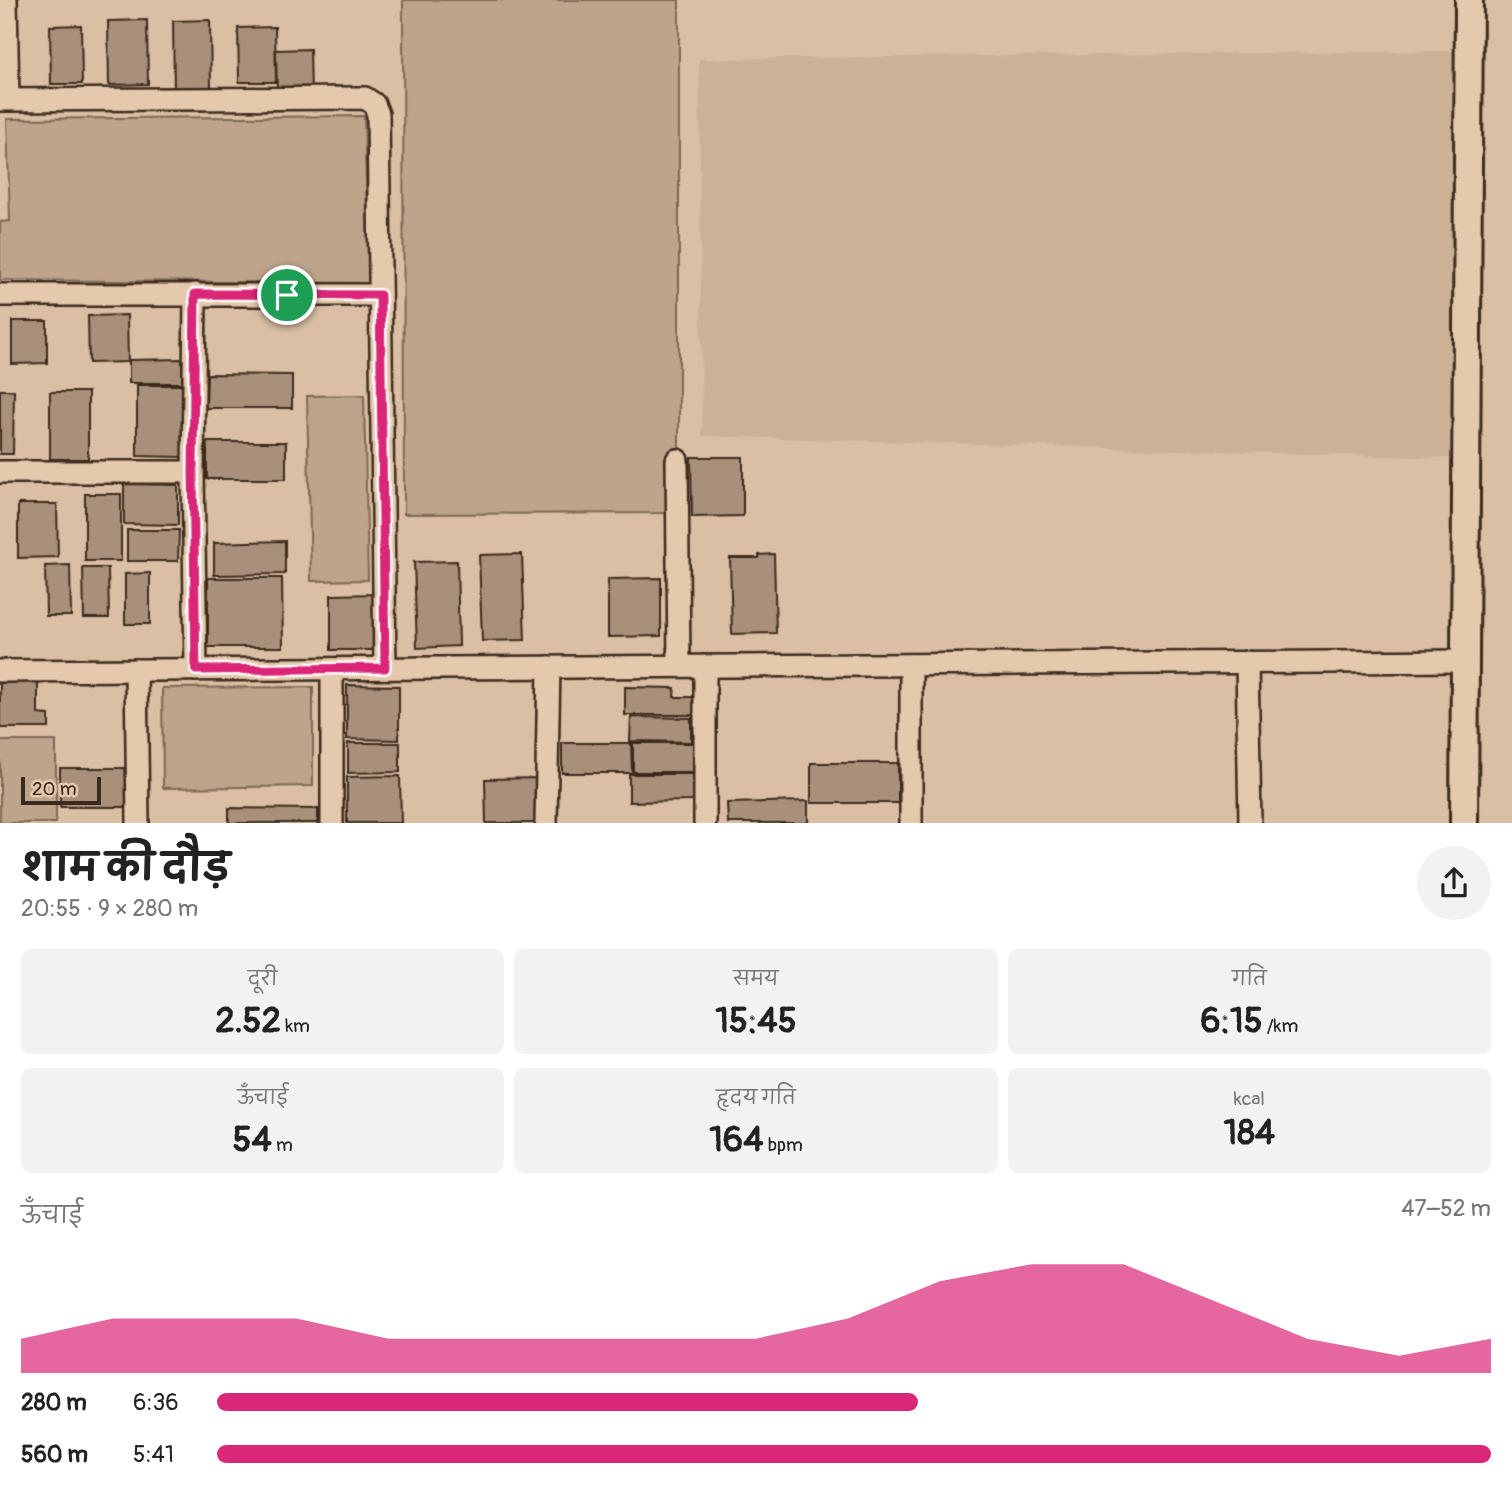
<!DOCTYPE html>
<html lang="hi">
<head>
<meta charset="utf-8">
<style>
  body { margin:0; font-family:Pangolin,"Playpen Sans Deva",sans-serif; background:#f2f2f2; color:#222; height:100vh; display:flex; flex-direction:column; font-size:26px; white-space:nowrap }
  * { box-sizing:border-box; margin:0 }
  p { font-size:23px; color:#767676 }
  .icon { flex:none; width:38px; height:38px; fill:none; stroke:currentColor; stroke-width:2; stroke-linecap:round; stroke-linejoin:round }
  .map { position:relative; height:823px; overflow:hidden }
  .drawer { display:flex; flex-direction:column; background:#fff; flex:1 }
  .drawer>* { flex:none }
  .scale { position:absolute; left:21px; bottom:18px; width:80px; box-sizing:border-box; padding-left:7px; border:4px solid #3b2a1e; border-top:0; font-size:19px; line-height:24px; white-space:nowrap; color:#3b2a1e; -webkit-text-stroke:5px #e5c9ac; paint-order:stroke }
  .pin { position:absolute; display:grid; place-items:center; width:60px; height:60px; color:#fff; margin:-30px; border:4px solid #fff; border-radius:50%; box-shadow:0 2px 7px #0007 }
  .round { display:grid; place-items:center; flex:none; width:74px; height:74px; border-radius:37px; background:#f2f2f2 }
  .overview { display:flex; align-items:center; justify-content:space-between; height:119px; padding:0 21px }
  h1 { font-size:38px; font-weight:700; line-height:52px }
  .stats { display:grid; grid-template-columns:repeat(3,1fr); gap:10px; height:119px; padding:7px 21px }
  .stats div { display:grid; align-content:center; border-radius:10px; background:#f2f2f2; text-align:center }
  .stats b { font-size:35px; font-weight:700 }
  .stats small { font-size:19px; font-weight:400 }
  .stats p { font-size:19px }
  .chart { height:196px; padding:14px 21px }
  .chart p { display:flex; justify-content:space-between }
  .chart svg { width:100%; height:126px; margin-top:7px; fill:#db2777; opacity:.7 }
  ul { padding:0 21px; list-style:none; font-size:23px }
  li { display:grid; grid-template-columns:112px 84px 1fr; align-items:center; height:52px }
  li i { height:18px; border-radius:9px; background:#db2777 }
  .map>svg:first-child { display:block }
</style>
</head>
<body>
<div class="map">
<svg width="1512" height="823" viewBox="0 0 1512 823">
  <rect width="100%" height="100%" fill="#dbbfa4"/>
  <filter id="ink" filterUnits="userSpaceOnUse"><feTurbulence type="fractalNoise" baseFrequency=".0143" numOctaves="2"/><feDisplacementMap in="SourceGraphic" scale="14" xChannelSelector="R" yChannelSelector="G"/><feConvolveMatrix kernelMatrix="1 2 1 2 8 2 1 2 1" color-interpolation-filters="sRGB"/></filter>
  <g filter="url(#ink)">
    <path fill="#ccb197" d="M1464,51L1452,458L702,436L699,59Z"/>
    <g fill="#bda48a" stroke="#7c6754" stroke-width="2">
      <path d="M403,0H679V513L404,514Z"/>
      <path d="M364,116L369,283L0,280V222L10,221L7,119Z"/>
      <path d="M364,395L368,580L311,581L307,396Z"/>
      <path d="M313,687V786L163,788L162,688Z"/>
      <rect x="0" y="741" width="56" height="82"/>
    </g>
    <g fill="#a9907a" stroke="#3b2a1e" stroke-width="2">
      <path d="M147,20L148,84L109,85L108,21Z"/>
      <path d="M210,20L211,92H174L173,21Z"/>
      <path d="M81,25L82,84H51L50,26Z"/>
      <path d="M275,27L276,82H239L238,28Z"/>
      <path d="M310,49L311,94H277L276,50Z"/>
      <path d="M127,315L128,362L89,363L88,316Z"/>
      <path d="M12,321H47V363L12,364Z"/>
      <path d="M182,359V383H129V360Z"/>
      <path d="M207,374L292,375V408H206Z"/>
      <path d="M137,385H182V457L137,456Z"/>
      <path d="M0,390H14L13,454H0Z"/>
      <rect x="50" y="392" width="38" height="67"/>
      <rect x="207" y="442" width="79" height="37"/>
      <path d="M691,457H743V516L692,517Z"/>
      <path d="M124,484L178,485V525L124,524Z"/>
      <rect x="85" y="494" width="36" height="67"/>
      <path d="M18,504H57L58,557L18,558Z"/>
      <path d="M127,530H179L178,561H127Z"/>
      <path d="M285,541V574L214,575V543Z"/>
      <path d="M522,554L525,640L482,641L479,555Z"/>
      <path d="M774,554L776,633L732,634L730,558H759V555Z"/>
      <path d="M457,561L459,646L417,648L414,562Z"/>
      <path d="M70,565L71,616H46L45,566Z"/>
      <path d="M83,568H108L109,618H84Z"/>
      <path d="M150,573V624H125V574Z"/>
      <path d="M208,578H282L283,647H208Z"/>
      <path d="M661,578V636L608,637V579Z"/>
      <path d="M379,594V650H331V595Z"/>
      <path d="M0,682H38V714L49,715V728H0Z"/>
      <path d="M347,685L399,686V740L347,739Z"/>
      <path d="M625,687L675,688L674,697H694V715H625Z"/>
      <path d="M631,717L691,718V742L630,741Z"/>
      <path d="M348,743H400V772L348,773Z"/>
      <path d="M562,743H631L632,773H562Z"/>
      <rect x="633" y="743" width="62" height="29"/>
      <rect x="811" y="763" width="87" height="40"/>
      <rect x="60" y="768" width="73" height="39"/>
      <path d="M629,774H693V801L629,802Z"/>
      <path d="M400,776L401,823H347V777Z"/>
      <path d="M540,778V823H486L485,779Z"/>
      <path d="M808,801V823H728L727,803Z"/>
      <path d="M229,808L318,809V823H229Z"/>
    </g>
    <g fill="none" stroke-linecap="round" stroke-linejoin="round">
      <g stroke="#3b2a1e" stroke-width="26">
        <g id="minor">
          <path d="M6,0L8,99"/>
          <path d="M0,100L365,98L374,104L378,114L385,668"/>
          <path d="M195,294L193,472L196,670"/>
          <path d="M0,295H380"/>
          <path d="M677,460L679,666"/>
          <path d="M0,472H193"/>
          <path d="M1247,662L1250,823"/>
          <path d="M911,665V823"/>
          <path d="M705,666V823"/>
          <path d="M136,670L138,823"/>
          <path d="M0,671L1464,661"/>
          <path d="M332,823V669"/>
          <path d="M546,823L549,667"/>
        </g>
      </g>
      <g stroke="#3b2a1e" stroke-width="32">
        <path id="tertiary" d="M1464,823L1469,0"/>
      </g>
      <use href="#minor" stroke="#e5c9ac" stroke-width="21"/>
      <use href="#tertiary" stroke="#e5c9ac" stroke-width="26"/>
    </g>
  </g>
  <g fill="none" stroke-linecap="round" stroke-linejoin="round" filter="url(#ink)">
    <g stroke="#fff" stroke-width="14">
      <path id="route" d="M195,294L380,295L385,668L196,670L193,472Z"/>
    </g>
    <use href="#route" stroke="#db2777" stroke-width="9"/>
  </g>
</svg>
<div class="scale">20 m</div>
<div class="pin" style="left:287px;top:295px;background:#1e9e55"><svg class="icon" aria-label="arrive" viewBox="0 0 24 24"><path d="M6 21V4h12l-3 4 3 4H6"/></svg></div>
</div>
<section class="drawer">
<div class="overview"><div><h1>शाम की दौड़</h1><p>20:55 · 9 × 280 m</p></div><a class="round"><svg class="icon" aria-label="share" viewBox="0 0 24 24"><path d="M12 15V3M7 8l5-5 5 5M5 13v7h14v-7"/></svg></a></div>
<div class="stats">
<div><p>दूरी</p><b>2.52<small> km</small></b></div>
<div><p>समय</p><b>15:45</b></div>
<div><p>गति</p><b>6:15<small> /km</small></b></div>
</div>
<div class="stats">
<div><p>ऊँचाई</p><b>54<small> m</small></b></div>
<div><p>हृदय गति</p><b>164<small> bpm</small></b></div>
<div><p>kcal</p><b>184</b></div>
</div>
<div class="chart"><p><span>ऊँचाई</span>47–52 m</p>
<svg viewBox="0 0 160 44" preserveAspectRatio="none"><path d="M0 44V32L10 25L20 25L30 25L40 32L50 32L60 32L70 32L80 32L90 25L100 12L110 6L120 6L130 19L140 32L150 38L160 32V44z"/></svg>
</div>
<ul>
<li><b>280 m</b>6:36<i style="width:55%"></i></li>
<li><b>560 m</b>5:41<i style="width:100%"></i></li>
</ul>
</section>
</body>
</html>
